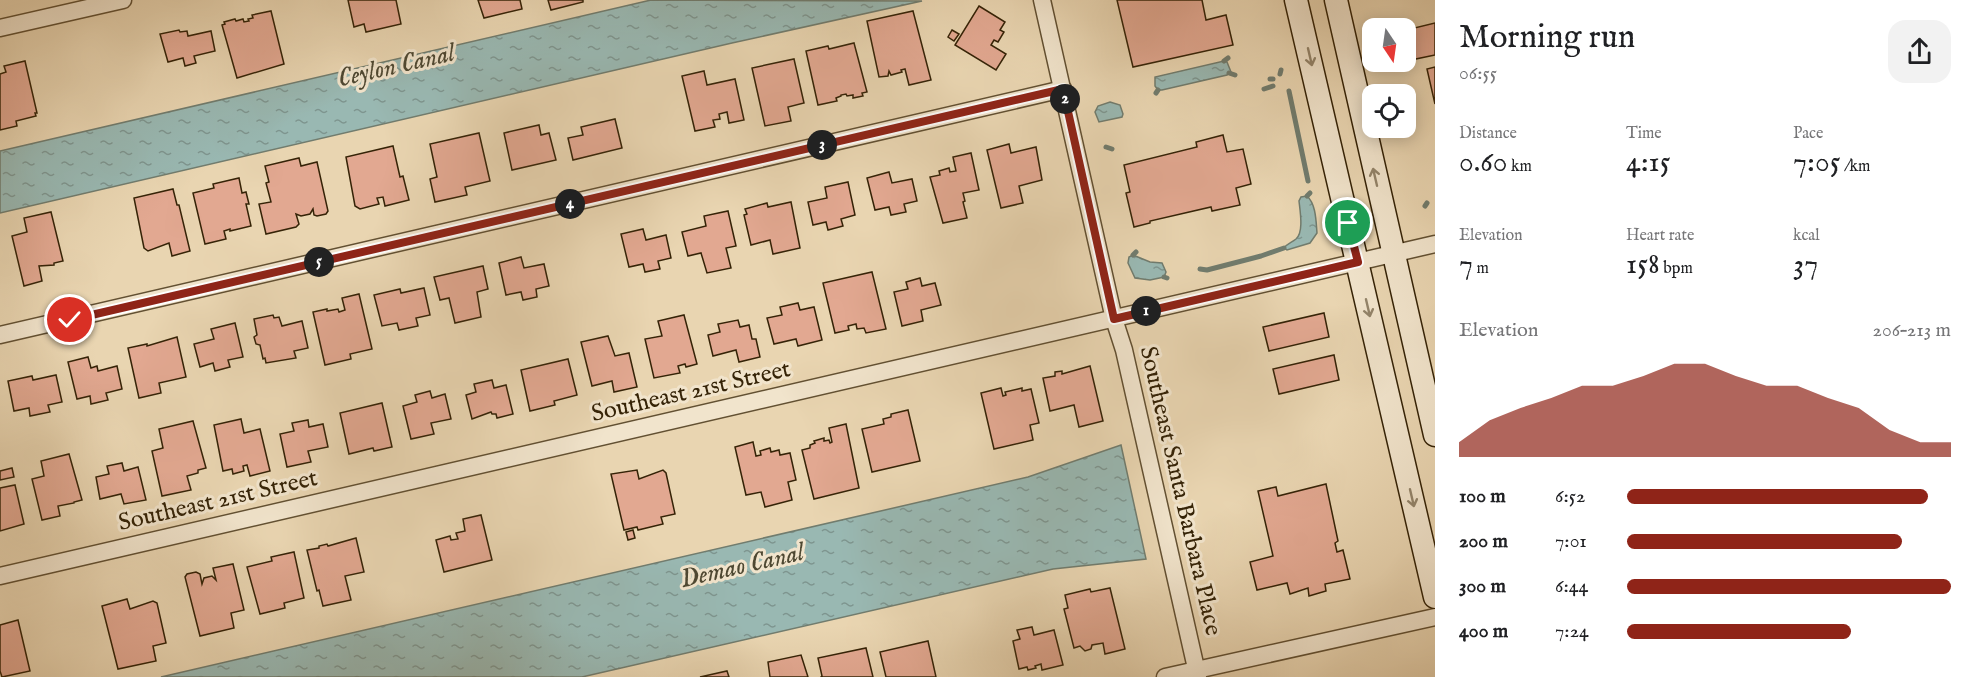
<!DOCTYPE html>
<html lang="en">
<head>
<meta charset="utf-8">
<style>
  body { margin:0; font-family:"IM FELL English",serif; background:#f2f2f2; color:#202124; height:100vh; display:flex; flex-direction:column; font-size:22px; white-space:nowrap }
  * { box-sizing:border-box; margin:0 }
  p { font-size:20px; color:#757577 }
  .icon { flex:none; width:33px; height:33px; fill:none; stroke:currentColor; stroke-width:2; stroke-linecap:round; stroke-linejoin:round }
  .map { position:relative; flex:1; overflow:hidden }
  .details { display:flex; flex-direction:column; background:#fff; width:540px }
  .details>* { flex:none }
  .needle { width:39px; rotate:167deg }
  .controls { position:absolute; left:1362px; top:18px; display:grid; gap:12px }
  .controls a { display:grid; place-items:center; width:54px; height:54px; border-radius:12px; background:#fff; box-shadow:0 3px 15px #0003; font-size:30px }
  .pin { position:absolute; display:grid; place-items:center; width:51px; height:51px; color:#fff; margin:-26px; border:3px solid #fff; border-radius:50%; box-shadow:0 2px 6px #0007 }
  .km { position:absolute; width:30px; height:30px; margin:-15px; border-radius:50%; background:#222; color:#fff; font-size:16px; line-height:30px; text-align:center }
  .round { display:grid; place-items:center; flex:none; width:63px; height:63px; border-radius:18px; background:#f2f2f2 }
  .headline { display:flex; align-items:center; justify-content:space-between; height:102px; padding:0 24px }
  h1 { font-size:33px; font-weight:600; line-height:45px }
  .metrics { display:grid; grid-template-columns:repeat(3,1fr); gap:9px; height:102px; padding:6px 24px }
  .metrics div { display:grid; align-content:center }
  .metrics b { font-size:30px; font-weight:600 }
  .metrics small { font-size:16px; font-weight:400 }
  .metrics p { font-size:16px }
  .chart { height:168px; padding:12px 24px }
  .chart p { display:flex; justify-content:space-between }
  .chart svg { width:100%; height:108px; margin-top:6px; fill:#8f2418; opacity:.7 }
  ul { padding:0 24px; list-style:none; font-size:20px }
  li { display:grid; grid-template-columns:96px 72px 1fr; align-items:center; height:45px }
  li i { height:15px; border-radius:8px; background:#8f2418 }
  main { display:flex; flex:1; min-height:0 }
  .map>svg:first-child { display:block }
</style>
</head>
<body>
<main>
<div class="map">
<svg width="1435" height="677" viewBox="0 0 1435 677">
  <defs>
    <pattern id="water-ripples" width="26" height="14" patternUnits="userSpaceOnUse" patternTransform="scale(1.5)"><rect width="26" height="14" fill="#99b8b2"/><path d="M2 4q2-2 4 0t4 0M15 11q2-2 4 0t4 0" fill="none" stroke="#7e958f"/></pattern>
  </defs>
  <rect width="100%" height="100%" fill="#e9d5b1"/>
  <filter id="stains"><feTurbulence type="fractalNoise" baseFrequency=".00333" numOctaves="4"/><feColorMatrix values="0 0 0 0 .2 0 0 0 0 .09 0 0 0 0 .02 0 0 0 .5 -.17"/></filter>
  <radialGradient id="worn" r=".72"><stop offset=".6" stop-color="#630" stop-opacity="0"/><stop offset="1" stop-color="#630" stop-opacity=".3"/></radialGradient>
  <g fill="url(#water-ripples)" stroke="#717c6e" stroke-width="1.5">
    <path d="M651,0L922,1L732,43L0,213V151Z"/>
    <path d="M1224,61L1227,62L1231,72L1227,75L1162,90H1158L1155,86V77Z"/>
    <path d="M1110,102L1120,105L1123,114L1122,117L1099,122L1095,112L1098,106Z"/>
    <path d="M1307,196C1316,204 1316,221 1317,233L1310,243L1287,250L1284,248C1288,243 1291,243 1296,239C1304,232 1300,211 1299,201L1301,197Z"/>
    <path d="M1133,255L1150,262L1162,263L1166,272L1164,277L1150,280L1135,278L1128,263L1129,257Z"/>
    <path d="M1121,445L1146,559L1053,569L582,677H161L1028,477Z"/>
  </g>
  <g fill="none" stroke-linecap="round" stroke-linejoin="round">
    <g stroke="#717c6e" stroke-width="5">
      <path d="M1224,61L1228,58"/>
      <path d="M1229,73L1235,75"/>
      <path d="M1280,74L1281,70"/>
      <path d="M1270,79H1273"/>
      <path d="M1264,89L1273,86"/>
      <path d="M1289,91L1308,181"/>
      <path d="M1156,93L1158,90"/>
      <path d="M1106,147L1112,149"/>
      <path d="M1307,196L1310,193"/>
      <path d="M1425,206L1427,203"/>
      <path d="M1133,255L1136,252"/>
      <path d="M1200,269L1207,270L1261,256L1284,248"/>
      <path d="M1164,277L1167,278"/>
    </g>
  </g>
  <g fill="#e2a891" stroke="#352307" stroke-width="1.5">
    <path d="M348,0H396L401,24L366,32L364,24L354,27Z"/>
    <path d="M478,0H520L522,9L484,18Z"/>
    <path d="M548,0H583V2L551,10Z"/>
    <path d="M1117,0H1202L1206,20L1226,15L1233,45L1133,67Z"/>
    <path d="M979,6L1005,22L1000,30L1004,32L998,42L994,40L991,45L1006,54L996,70L955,45Z"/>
    <path d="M271,11L284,64L237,78L222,25L225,24L224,22L235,19L236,21L243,19L244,22L249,21L248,19L253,18L252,15Z"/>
    <path d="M913,11L931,80L909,85L905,69L901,70L902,72L891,75L889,71L888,76L879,77L867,21Z"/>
    <path d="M1435,23V55L1406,61V30Z"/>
    <path d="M179,30L180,32L187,31L188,36L211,31L215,51L194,56L196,63L185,66L183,58L168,62L160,34Z"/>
    <path d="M952,30L959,34L954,41L948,37Z"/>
    <path d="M854,43L867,92L862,93L863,96L853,98V95L847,96L846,94L841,95V96L836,98L837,101L818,105L806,51L828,46L829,49Z"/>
    <path d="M794,59L804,103L788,107L791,121L765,126L752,68Z"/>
    <path d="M25,61L37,113H35L36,116L16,121L17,126L0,130V74L6,72L4,66Z"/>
    <path d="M1435,67V104L1427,69Z"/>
    <path d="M704,71L707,85L735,79L744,120L729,123L727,112L719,114L720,119L713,120L715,127L695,131L682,76Z"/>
    <path d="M615,119L622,148L573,160L568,138L583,135L581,127Z"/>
    <path d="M539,125L541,135L549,133L556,160L512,170L504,133Z"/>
    <path d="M479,133L490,181L465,187L467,195L435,202L430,179L437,177L430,144Z"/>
    <path d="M1223,135L1227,152L1243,149L1251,184L1236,188L1240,205L1212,211L1211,207L1150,221V223L1134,227L1126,193L1130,192L1124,165L1197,147L1196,142Z"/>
    <path d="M1009,144L1011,153L1036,147L1042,180L1019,186L1023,203L1001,208L987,150Z"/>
    <path d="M393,146L400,177L403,176L409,200L385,206L383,197L377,198L379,204L360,209L355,206L346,157Z"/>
    <path d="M971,153L979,190L963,193L965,201L963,202L967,218L943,223L930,177L940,175L939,171L949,168L950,172L956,171L953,157Z"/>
    <path d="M299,158L301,166L317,162L328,211L326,214L317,216L314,215L313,209L310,214L301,216L296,214L299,224L296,227L266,234L259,204L271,202L266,183L269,182L265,166Z"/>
    <path d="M889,172L892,183L912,179L917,201L904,204L906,212L891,215L889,207L875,210L867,178Z"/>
    <path d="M239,178L242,193L246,192L249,204H246L251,226L230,231V229L224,231L226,239L205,244L193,193L214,188L213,184Z"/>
    <path d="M848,182L855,215L841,219L843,226L828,230L826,222L813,225L808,202L827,198L825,187Z"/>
    <path d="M173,189L177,205H179L190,251L172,256L169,243L148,251L144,248L134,198Z"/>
    <path d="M791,202L800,248L773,254L770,240L751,245L744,215L747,214L745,209L767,203L768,207Z"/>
    <path d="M728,211L736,246L726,248L731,268L707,273L701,253L688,256L682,232L706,226L704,216Z"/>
    <path d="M51,212L63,261L54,263V265L39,266L42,281L24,286L12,236L27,232L24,218Z"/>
    <path d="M643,229L646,240L666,235L671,258L658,261L660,269L645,272L643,264L629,267L621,234Z"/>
    <path d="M521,257L524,268L544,264L549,286L536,289L537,297L523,300L521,292L506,295L499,263Z"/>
    <path d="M483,266L488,289L477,292L481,317L455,323L449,298L440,300L434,277Z"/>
    <path d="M872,272L886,329L866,333L864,328L857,329L856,324L848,326L849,330L835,333L823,283Z"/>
    <path d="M920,278L922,286L935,283L941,305L921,310L923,321L902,326L894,292L908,289L906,282Z"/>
    <path d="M424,288L430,315L416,318L418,326L399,330L397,323L382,326L374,295L400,289L401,293Z"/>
    <path d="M359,294L372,349L350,354L351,359L325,365L313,312L327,309V311L338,309L339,312L345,310L342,298Z"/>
    <path d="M798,303L800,310L814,307L822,340L798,346L796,339L774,344L767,318L782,315L780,307Z"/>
    <path d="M1324,313L1329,337L1269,351L1263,327Z"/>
    <path d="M273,315L274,318L279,317L282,326L302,321L308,348L294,351L296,358L266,363L265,358L263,359L260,345L256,344L254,337L257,335L254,319Z"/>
    <path d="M684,315L697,364L686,367L685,364L678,366L680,373L654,378L645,339L662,336L658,321Z"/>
    <path d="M738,320L740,327L749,325L752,339H756L760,357L739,362L736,350L713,356L708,335L720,332L718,324Z"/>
    <path d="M235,323L243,357L228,360L230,367L215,371L213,363L200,367L194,344L214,339L211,329Z"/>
    <path d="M608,336L615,356L629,353L637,387L614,392L612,381L592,386L581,342Z"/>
    <path d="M177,337L186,377L159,383L161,393L139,398L128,348L147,344V346Z"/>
    <path d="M1334,355L1339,380L1279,394L1273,369Z"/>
    <path d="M88,357L91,368L97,366L98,371L117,366L122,389L106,393L108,400L91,404L90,396L77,399L68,362Z"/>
    <path d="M568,359L577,395L554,401L555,405L530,411L521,370Z"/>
    <path d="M1090,366L1103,421L1079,427L1074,405L1050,411L1043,378L1055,376V372L1062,371V374Z"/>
    <path d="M56,375L62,402L48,405L50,412L30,416L29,408L14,411L8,381L32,376L33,380Z"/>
    <path d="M492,380L494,388L506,385L513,414L497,418L496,414H492L491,412L472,419L466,395L476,392L474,384Z"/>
    <path d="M1001,388L1003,396L1006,395L1005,392L1022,388V391L1031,389L1039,423L1030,425L1033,440L994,449L981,393Z"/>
    <path d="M430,391L432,398L445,394L451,419L431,423L434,434L411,439L403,406L417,402L415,395Z"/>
    <path d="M382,403L392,447L374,451L373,448L349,454L340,413Z"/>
    <path d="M908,410L920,461L872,472L862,429L884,424L883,419L891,417V414Z"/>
    <path d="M241,419L244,433L260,429L270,471L250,476L247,465L243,466L244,471L233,474L232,469L223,471L214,425Z"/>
    <path d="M308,420L309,427L323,424L328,447L308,451L311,462L287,467L280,434L294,431L292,423Z"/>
    <path d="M193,421L206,468L198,470V473L187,476L191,490L162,496L152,451L163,448L159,429Z"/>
    <path d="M846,424L859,488L814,499L802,450L810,448V445L815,443L814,441L824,438V441L829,440L830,443L832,442L829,428Z"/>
    <path d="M753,442L756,456L761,455L760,451L770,448L771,452L779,450L780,455L790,453L796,480L788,482L792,500L765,507L761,492L746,495L735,447Z"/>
    <path d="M69,454L82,500L74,502V503L58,506L60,516L42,520L32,479L44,476L41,461Z"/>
    <path d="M122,463L124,471L138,467L146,500L124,504L121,494L100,499L96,477L109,474L107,466Z"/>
    <path d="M12,468L14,477L0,480V471Z"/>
    <path d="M637,470L639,479L663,470L666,473L675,514L661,517L663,524L638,530L637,527L624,530L611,474Z"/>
    <path d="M1326,484L1338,541L1335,543L1337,552L1343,550L1350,579L1325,584L1326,591L1309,596L1308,588L1290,594L1287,583L1257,590L1250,562L1273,556L1258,491L1276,487L1278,496Z"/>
    <path d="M15,485L24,524L0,531V488Z"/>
    <path d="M481,515L492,560L444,572L436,540L450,536L451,540L458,539L456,533L465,531L463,519Z"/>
    <path d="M633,530L635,538L628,540L626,532Z"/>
    <path d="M356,538L364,572L345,576L351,600L323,606L319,590L317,591L307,550L319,548V546L327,544L328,546Z"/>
    <path d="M294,552L304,598L284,603L285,608L260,614L247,567L272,561L271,557Z"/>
    <path d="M233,564L244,610L231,613L234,628L200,636L185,577L187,574L196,572L200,574L202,584L204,578L212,576L216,580L213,568Z"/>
    <path d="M1110,588L1125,649L1105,654L1103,643L1092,645L1091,649L1085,651L1080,646L1074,648L1064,609L1068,608L1065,595L1090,589L1091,592Z"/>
    <path d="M127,599L130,609L153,601L157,603L166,643L153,646L156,661L118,669L102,606Z"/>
    <path d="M18,620L30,671L2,677L0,671V625Z"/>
    <path d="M1032,627L1034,635L1054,630L1063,665L1042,670L1041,664L1035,666L1036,668L1028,670L1027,667L1019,669L1013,641L1020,639L1017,630Z"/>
    <path d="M928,641L936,677H886L880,652Z"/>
    <path d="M866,648L873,677H821L822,676L818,658Z"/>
    <path d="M801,655L808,677H770L768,662Z"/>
    <path d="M727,671L729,677H700Z"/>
  </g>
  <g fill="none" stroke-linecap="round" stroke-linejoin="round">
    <g stroke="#625032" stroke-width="19">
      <g id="street">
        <path d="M1042,0L1114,319L1124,350L1198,677"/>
        <path d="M0,28L123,0"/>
        <path d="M0,335L1063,89"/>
        <path d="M0,576L1435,244"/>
        <path d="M1165,677L1435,617"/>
      </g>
    </g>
    <g stroke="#352307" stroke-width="25">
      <g id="secondary">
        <path d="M1296,0L1435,597"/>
        <path d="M1336,0L1435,435"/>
      </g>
    </g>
    <use href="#street" stroke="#f1e4cc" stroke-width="16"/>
    <use href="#secondary" stroke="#f1e4cc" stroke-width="22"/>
  </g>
  <defs><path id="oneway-shaft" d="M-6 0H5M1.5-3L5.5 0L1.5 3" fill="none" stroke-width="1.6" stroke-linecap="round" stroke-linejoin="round" transform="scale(1.5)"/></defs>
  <g stroke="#93846a">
    <use href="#oneway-shaft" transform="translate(1310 57) rotate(77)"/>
    <use href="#oneway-shaft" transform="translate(1375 177) rotate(-103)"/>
    <use href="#oneway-shaft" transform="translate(1368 308) rotate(77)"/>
    <use href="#oneway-shaft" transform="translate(1412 498) rotate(77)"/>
  </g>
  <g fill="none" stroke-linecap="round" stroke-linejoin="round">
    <g stroke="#fff" stroke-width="12">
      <path id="route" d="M70,320L1063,89L1114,319L1358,262L1348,223"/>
    </g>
    <use href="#route" stroke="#8f2418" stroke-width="8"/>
  </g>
  <g text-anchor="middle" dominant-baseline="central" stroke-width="6" stroke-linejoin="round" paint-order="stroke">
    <g font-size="24" fill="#352307" stroke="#f1e4cc">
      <text transform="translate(691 392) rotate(-13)">Southeast 21st Street</text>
      <text transform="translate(1180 491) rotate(77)">Southeast Santa Barbara Place</text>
      <text transform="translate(218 501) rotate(-13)">Southeast 21st Street</text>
    </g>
    <g font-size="26" font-style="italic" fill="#4e4832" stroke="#f1e4cc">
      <text transform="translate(396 66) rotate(-13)">Ceylon Canal</text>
      <text transform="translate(742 566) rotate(-13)">Demao Canal</text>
    </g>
  </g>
  <rect width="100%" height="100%" filter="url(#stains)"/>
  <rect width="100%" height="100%" fill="url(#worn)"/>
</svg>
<div class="controls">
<a><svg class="needle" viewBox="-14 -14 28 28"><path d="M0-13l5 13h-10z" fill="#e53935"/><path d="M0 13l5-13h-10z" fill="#757577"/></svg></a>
<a><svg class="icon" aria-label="locate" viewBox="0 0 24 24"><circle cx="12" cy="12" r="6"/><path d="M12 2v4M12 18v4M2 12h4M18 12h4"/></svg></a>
</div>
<div class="pin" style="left:1348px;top:223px;background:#1e9e55"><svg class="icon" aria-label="arrive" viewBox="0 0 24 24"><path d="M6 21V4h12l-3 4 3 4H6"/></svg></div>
<div class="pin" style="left:70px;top:320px;background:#d93025"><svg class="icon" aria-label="check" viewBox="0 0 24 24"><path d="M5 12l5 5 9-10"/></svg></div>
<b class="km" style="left:1146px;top:311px">1</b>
<b class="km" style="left:1065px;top:99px">2</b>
<b class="km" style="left:822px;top:145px">3</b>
<b class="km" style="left:570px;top:204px">4</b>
<b class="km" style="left:319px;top:262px">5</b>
</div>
<section class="details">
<div class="headline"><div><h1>Morning run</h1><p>06:55</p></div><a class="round"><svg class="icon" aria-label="share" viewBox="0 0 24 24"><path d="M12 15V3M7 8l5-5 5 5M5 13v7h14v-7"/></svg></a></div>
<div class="metrics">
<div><p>Distance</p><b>0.60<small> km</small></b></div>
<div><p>Time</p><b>4:15</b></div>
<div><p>Pace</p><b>7:05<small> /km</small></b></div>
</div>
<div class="metrics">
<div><p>Elevation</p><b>7<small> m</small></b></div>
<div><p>Heart rate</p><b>158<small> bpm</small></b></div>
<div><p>kcal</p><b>37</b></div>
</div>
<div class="chart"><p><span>Elevation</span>206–213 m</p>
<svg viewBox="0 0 160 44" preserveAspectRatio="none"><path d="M0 44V38L10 29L20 24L30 20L40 15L50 15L60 11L70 6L80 6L90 11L100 15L110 15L120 20L130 24L140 33L150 38L160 38V44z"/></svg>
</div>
<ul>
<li><b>100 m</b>6:52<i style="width:93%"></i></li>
<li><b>200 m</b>7:01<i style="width:85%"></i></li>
<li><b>300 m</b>6:44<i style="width:100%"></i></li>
<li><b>400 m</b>7:24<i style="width:69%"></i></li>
</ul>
</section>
</main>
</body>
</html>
